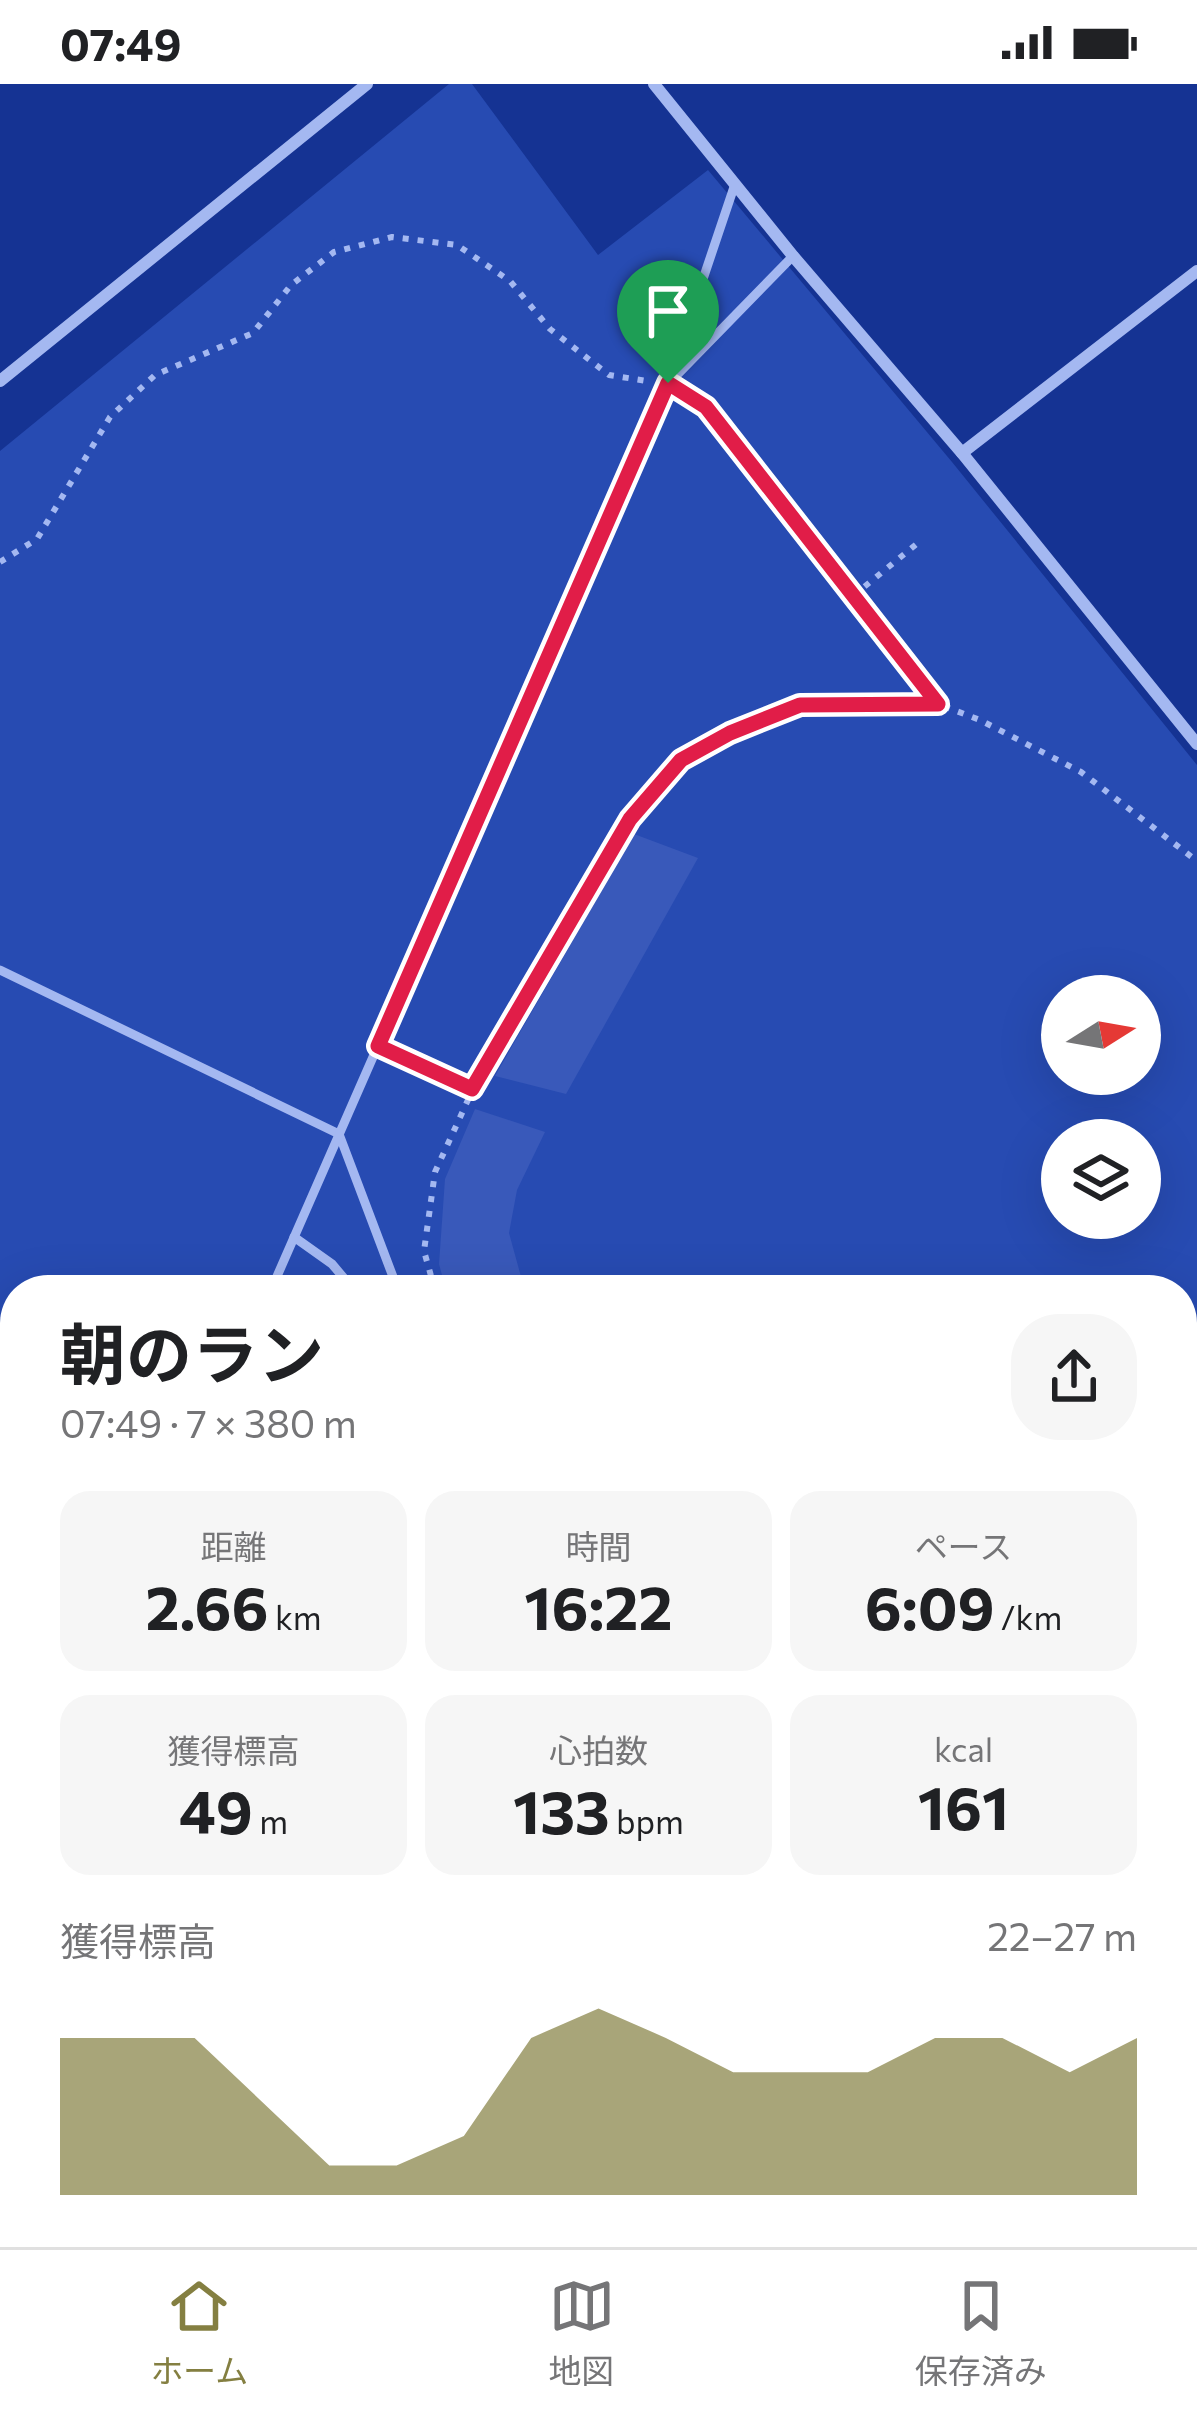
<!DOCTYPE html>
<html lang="ja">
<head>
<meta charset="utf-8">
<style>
  body { margin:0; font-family:Commissioner,"Noto Sans JP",sans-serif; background:#f6f6f6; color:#202124; height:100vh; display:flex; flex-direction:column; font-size:45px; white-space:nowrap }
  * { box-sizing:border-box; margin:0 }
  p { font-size:39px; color:#757577 }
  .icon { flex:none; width:66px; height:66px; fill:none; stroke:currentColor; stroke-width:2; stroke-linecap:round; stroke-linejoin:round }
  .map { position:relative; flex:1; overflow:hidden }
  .details { position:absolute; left:0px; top:1191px; width:1197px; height:972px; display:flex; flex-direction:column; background:#fff; border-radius:48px 48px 0 0; box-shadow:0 12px 48px #0002 }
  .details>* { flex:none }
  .needle { width:78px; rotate:79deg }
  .controls { position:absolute; left:1041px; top:891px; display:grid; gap:24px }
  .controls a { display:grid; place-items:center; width:120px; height:120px; border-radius:50%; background:#fff; box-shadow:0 12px 48px #0002; font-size:60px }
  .pin { position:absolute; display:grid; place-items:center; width:102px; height:102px; color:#fff; margin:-123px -51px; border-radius:50% 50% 50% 0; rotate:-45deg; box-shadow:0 0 12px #0007 }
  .pin .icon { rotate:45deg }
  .round { display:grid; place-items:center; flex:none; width:126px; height:126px; border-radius:48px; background:#f6f6f6 }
  .headline { display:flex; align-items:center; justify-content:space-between; height:204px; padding:0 60px }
  h1 { font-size:66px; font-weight:700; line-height:90px }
  .figures { display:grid; grid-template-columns:repeat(3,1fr); gap:18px; height:204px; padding:12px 60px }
  .figures div { display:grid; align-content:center; border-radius:30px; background:#f6f6f6; text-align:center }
  .figures b { font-size:60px; font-weight:700 }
  .figures small { font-size:33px; font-weight:400 }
  .figures p { font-size:33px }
  .chart { height:336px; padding:24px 60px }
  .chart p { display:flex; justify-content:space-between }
  .chart svg { width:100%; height:216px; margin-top:12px; fill:#847f41; opacity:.7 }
  .status { display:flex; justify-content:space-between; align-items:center; height:84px; padding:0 60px; background:#fff; direction:ltr }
  .status svg { height:33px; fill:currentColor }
  .menu { display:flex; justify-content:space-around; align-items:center; height:168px; border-top:3px solid #e0e0e0; background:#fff; font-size:33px; color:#757577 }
  .menu a { display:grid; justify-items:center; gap:6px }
  .menu .active { color:#847f41 }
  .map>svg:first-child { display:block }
</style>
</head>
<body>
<div class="status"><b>07:49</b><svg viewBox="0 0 49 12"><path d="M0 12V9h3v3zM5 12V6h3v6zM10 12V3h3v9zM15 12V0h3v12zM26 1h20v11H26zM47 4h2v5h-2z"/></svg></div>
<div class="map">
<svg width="1197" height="2163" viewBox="0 0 1197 2163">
  <rect width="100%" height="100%" fill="#153393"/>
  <path fill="#274bb2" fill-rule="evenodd" d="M449,0H472L598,171L708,86L952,378L1197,681V1643L1182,1688V1206H15V2148H1044L1039,2163H0V367ZM1062,912H1140V990H1062ZM1062,1056H1140V1134H1062Z"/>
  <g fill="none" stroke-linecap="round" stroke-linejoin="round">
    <g stroke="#172e77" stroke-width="60">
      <path d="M1182,1710L1197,1664"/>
      <path d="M1046,2163L1050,2148"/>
    </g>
  </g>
  <g fill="#3959ba">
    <path d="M634,750L698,774L566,1010L495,992Z"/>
    <path d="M475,1025L545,1048L517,1106L509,1149L523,1200L529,1206H446L439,1180L445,1095Z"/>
    <path d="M15,1902V1945L0,1926V1912Z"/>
    <path d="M888,2148H955L951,2163H876Z"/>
  </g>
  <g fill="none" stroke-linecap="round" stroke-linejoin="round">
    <g stroke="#a4b8f1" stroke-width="6" stroke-dasharray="6 9" stroke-linecap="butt">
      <path d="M687,312L705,323L938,620L980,636L1081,688L1197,777"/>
      <path d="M0,478L37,455L110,333L155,291L253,249L291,201L334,168L392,153L457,161L510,197L550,245L609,291L647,297"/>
      <path d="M853,512L919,458"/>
      <path d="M394,969L473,1005"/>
      <path d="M212,1204L216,1206"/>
      <path d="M435,1206L424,1167L435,1088L473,1005L630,735L681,676L729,649L800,621L938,620"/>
      <path d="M1182,1339L1197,1323"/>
      <path d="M1182,1428L1197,1388"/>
      <path d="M1007,2163L1012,2148"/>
    </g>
    <g stroke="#a4b8f1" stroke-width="9">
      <path d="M672,296L793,172"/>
      <path d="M0,886L339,1050L398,1206"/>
      <path d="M294,1153L332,1180L354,1206"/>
      <path d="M271,1206L668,299L735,100"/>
      <path d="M0,1805L15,1772"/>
    </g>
    <g stroke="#a4b8f1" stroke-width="12">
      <path d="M654,0L793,172L962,369L1197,660"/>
      <path d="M0,297L367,0"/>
      <path d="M962,369L1197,187"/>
      <path d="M1182,1789L1197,1739"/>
      <path d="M1066,2163L1071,2148"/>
    </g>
  </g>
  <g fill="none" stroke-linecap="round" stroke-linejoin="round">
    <g stroke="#fff" stroke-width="24">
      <path id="route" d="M668,299L706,323L938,620L800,621L730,649L681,676L630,735L472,1005L378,962Z"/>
    </g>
    <use href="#route" stroke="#e11d48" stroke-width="15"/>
  </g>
</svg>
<div class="controls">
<a><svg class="needle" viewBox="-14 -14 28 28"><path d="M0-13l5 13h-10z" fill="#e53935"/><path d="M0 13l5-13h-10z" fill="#757577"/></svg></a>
<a><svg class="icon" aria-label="layers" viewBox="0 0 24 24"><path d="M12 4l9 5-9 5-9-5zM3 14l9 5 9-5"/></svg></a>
</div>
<div class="pin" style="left:668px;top:299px;background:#1e9e55"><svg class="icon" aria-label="arrive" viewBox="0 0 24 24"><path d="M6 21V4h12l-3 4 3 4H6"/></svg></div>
<section class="details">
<div class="headline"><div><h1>朝のラン</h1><p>07:49 · 7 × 380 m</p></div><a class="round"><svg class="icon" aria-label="share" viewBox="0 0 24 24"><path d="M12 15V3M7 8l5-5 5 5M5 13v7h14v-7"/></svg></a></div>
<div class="figures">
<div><p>距離</p><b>2.66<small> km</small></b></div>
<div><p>時間</p><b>16:22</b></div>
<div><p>ペース</p><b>6:09<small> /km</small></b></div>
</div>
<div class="figures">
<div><p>獲得標高</p><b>49<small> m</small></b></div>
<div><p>心拍数</p><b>133<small> bpm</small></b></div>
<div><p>kcal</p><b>161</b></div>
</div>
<div class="chart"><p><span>獲得標高</span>22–27 m</p>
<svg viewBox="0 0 160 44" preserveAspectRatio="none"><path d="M0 44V12L10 12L20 12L30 25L40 38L50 38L60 32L70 12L80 6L90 12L100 19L110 19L120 19L130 12L140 12L150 19L160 12V44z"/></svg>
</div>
</section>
</div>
<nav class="menu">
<a class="active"><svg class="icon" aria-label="home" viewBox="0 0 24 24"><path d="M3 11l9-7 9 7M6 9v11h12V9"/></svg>ホーム</a>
<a><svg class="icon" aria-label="map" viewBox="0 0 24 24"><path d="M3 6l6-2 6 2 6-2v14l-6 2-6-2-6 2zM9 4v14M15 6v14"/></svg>地図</a>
<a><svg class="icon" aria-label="saved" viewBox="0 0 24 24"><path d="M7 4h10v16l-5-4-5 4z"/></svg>保存済み</a>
</nav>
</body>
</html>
